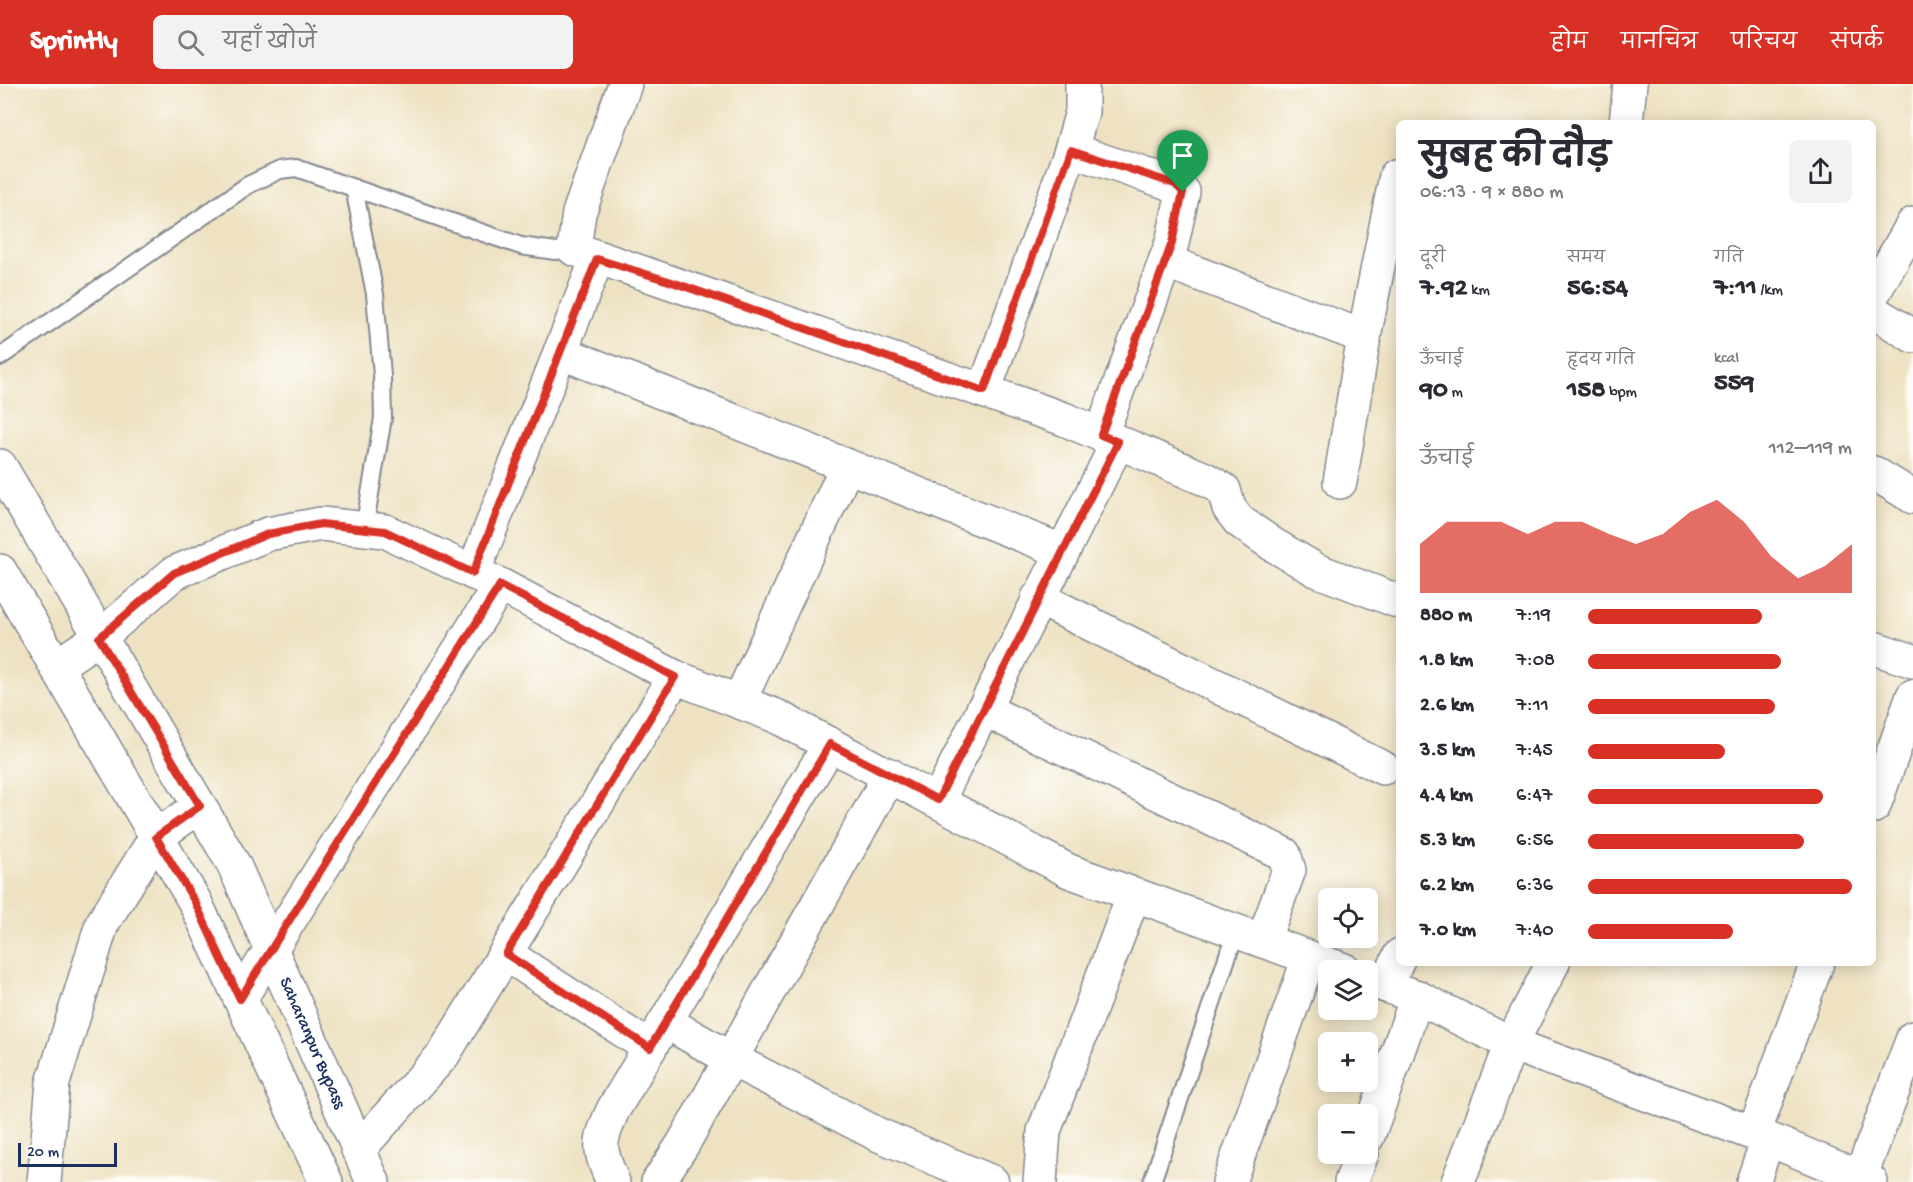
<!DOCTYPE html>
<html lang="hi">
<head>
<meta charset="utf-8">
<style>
  body { margin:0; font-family:"Gochi Hand","Playpen Sans Deva",sans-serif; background:#f2f2f3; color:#2b2b33; height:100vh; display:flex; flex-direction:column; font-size:22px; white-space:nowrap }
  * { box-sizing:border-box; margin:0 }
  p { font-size:20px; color:#7c7c81 }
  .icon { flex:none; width:33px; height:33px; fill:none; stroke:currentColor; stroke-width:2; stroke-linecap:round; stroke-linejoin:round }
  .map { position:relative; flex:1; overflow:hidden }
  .panel { position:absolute; left:1396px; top:36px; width:480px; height:846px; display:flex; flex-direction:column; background:#fff; border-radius:9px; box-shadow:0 3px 15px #0003 }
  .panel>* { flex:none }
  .fabs { position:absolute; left:1318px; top:804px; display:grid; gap:12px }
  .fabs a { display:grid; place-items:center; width:60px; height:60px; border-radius:9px; background:#fff; box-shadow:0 3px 15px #0003; font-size:30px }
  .scale { position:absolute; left:18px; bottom:15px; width:99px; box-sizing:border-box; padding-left:6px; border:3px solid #1b2f5e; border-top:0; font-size:16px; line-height:21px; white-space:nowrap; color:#1b2f5e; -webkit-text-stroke:4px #fdfcf7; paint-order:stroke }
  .pin { position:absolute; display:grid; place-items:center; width:51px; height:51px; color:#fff; margin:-62px -26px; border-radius:50% 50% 50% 0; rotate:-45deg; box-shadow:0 0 6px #0007 }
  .pin .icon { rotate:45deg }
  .round { display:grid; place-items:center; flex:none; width:63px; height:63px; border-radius:9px; background:#f2f2f3 }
  .headline { display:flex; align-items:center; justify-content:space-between; height:102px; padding:0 24px }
  h1 { font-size:33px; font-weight:700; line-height:45px }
  .stats { display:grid; grid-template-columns:repeat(3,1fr); gap:9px; height:102px; padding:6px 24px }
  .stats div { display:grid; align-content:center }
  .stats b { font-size:26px; font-weight:700 }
  .stats small { font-size:16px; font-weight:400 }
  .stats p { font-size:16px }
  .chart { height:168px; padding:12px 24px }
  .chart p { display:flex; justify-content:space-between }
  .chart svg { width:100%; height:108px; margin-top:6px; fill:#d93025; opacity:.7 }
  ul { padding:0 24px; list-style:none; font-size:20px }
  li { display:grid; grid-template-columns:96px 72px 1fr; align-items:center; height:45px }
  li i { height:15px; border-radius:8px; background:#d93025 }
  header { display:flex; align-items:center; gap:36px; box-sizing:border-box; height:84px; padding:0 30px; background:#d93025; color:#fff }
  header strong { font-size:28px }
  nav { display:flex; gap:33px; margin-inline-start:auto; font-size:21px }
  .search { width:420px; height:54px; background:#f2f2f3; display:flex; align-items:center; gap:15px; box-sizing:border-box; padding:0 21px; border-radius:9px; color:#7c7c81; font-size:22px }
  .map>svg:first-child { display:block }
</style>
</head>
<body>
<header>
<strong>Sprintly</strong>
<div class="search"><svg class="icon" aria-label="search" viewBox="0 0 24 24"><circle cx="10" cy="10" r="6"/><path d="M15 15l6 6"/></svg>यहाँ खोजें</div>
<nav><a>होम</a><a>मानचित्र</a><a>परिचय</a><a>संपर्क</a></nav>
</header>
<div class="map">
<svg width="1913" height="1098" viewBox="0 0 1913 1098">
  <rect width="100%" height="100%" fill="#fdfcf7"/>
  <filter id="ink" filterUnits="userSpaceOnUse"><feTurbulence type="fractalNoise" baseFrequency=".0167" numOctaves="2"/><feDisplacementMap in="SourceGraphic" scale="12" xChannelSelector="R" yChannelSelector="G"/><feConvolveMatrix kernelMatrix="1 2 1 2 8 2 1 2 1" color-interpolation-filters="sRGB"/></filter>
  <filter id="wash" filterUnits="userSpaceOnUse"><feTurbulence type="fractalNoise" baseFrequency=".008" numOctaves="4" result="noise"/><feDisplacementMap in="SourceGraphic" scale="24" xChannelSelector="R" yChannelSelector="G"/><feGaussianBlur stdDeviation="1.35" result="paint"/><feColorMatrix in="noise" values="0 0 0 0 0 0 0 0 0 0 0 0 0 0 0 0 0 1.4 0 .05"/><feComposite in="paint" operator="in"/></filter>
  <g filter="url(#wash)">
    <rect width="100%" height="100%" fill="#eee2c2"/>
  </g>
  <g filter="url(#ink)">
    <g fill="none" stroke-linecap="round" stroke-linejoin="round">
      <g stroke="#848890" stroke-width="20">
        <g id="service">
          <path d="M354,104L375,210L382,291L383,334L364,445"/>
          <path d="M0,273L248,101L280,86L296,84L521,162L555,167L574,165"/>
          <path d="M1152,1098L1236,847"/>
        </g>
      </g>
      <g stroke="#848890" stroke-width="36">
        <g id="minor">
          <path d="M625,0L579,129L574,165L1064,335L1205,395L1224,406L1229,424L1239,437L1272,460L1316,486L1400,518"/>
          <path d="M1626,39L1630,0"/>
          <path d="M1071,66L1175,101L1183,108L1172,159L1101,351"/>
          <path d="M1165,177L1364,253L1340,398"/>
          <path d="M1874,208L1913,140"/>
          <path d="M1874,228L1913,252"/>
          <path d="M1364,253L1396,92"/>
          <path d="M560,268L1062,467"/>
          <path d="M984,307L1071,66L1082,28V0"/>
          <path d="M1874,389L1913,413"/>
          <path d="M473,489L597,175"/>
          <path d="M1038,514L1383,684"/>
          <path d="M1874,564L1913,577"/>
          <path d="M56,582L100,553L174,489L268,450L321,440L385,447L500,501L675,593L776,632L1069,787L1344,886"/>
          <path d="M739,618L847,382"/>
          <path d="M983,625L1284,770L1289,786L1263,857"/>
          <path d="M938,716L1118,358"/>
          <path d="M1874,722L1913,612"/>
          <path d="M506,870L650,964"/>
          <path d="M1368,895L1417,913L1511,960L1768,1055L1871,1098"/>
          <path d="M1386,902L1400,871"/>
          <path d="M240,915L500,501"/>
          <path d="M666,938L731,975L879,1051L992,1098"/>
          <path d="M1754,1049L1817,879"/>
          <path d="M1368,1052L1417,913"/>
          <path d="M358,1066L443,971L675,593"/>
          <path d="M1860,1094L1913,954"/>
          <path d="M44,1098L53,999L102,840L156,753L200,722"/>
          <path d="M613,1098C598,1064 598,1060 613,1026L830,660"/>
          <path d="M658,1098L683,1060L890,691"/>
          <path d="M1040,1098L1044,1047L1134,810"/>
          <path d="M1229,1098L1309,874"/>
          <path d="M1351,1098L1362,1070"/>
          <path d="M1458,1098L1511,960L1553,879"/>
          <path d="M1753,1098L1768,1055"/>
        </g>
      </g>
      <g stroke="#848890" stroke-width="36">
        <g id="secondary">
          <path id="s1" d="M0,382L234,781L373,1098"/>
          <path d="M0,487L195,818L326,1098"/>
        </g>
      </g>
      <use href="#service" stroke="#fff" stroke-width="16"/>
      <use href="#minor" stroke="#fff" stroke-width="33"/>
      <use href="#secondary" stroke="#fff" stroke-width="33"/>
    </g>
  </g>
  <g fill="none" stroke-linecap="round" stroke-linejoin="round" filter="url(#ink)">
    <g stroke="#fff" stroke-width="12">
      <path id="route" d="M1071,66L1175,100L1183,108L1172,159L1101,351L1118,358L938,716L830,660L650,964L506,870L675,593L500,501L240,915L195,818L156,753L200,722L99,554L174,489L268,450L321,440L385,447L473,489L597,175L672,198L984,307Z"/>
    </g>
    <use href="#route" stroke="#d93025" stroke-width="8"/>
  </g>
  <g text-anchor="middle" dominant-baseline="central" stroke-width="4.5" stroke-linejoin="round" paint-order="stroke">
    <g font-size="18" fill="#1b2f5e" stroke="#fdfcf7">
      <text stroke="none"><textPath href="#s1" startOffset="657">Saharanpur Bypass</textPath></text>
    </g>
  </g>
</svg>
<div class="fabs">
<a><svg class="icon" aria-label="locate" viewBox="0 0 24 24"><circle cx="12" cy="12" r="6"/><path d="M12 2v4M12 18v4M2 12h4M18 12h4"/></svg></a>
<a><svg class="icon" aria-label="layers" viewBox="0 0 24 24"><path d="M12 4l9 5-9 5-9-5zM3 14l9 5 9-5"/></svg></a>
<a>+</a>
<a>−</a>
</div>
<div class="scale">20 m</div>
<div class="pin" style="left:1183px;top:108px;background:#1e9e55"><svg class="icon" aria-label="arrive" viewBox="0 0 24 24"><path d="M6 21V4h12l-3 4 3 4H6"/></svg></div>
<section class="panel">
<div class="headline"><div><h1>सुबह की दौड़</h1><p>06:13 · 9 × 880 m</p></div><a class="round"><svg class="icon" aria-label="share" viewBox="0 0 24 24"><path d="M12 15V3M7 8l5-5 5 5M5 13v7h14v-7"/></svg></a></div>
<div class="stats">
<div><p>दूरी</p><b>7.92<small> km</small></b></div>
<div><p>समय</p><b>56:54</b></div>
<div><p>गति</p><b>7:11<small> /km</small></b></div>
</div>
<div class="stats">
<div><p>ऊँचाई</p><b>90<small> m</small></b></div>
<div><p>हृदय गति</p><b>158<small> bpm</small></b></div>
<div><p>kcal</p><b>559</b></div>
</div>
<div class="chart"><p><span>ऊँचाई</span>112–119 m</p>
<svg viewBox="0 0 160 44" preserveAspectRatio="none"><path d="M0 44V24L10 15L20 15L30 15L40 20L50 15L60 15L70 20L80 24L90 20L100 11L110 6L120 15L130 29L140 38L150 33L160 24V44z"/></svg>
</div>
<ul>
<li><b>880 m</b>7:19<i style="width:66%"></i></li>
<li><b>1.8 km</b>7:08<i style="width:73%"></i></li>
<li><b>2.6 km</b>7:11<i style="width:71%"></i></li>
<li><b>3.5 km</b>7:45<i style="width:52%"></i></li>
<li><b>4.4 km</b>6:47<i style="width:89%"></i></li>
<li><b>5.3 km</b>6:56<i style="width:82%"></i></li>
<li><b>6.2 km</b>6:36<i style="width:100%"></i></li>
<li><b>7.0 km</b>7:40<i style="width:55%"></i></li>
</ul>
</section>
</div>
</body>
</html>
